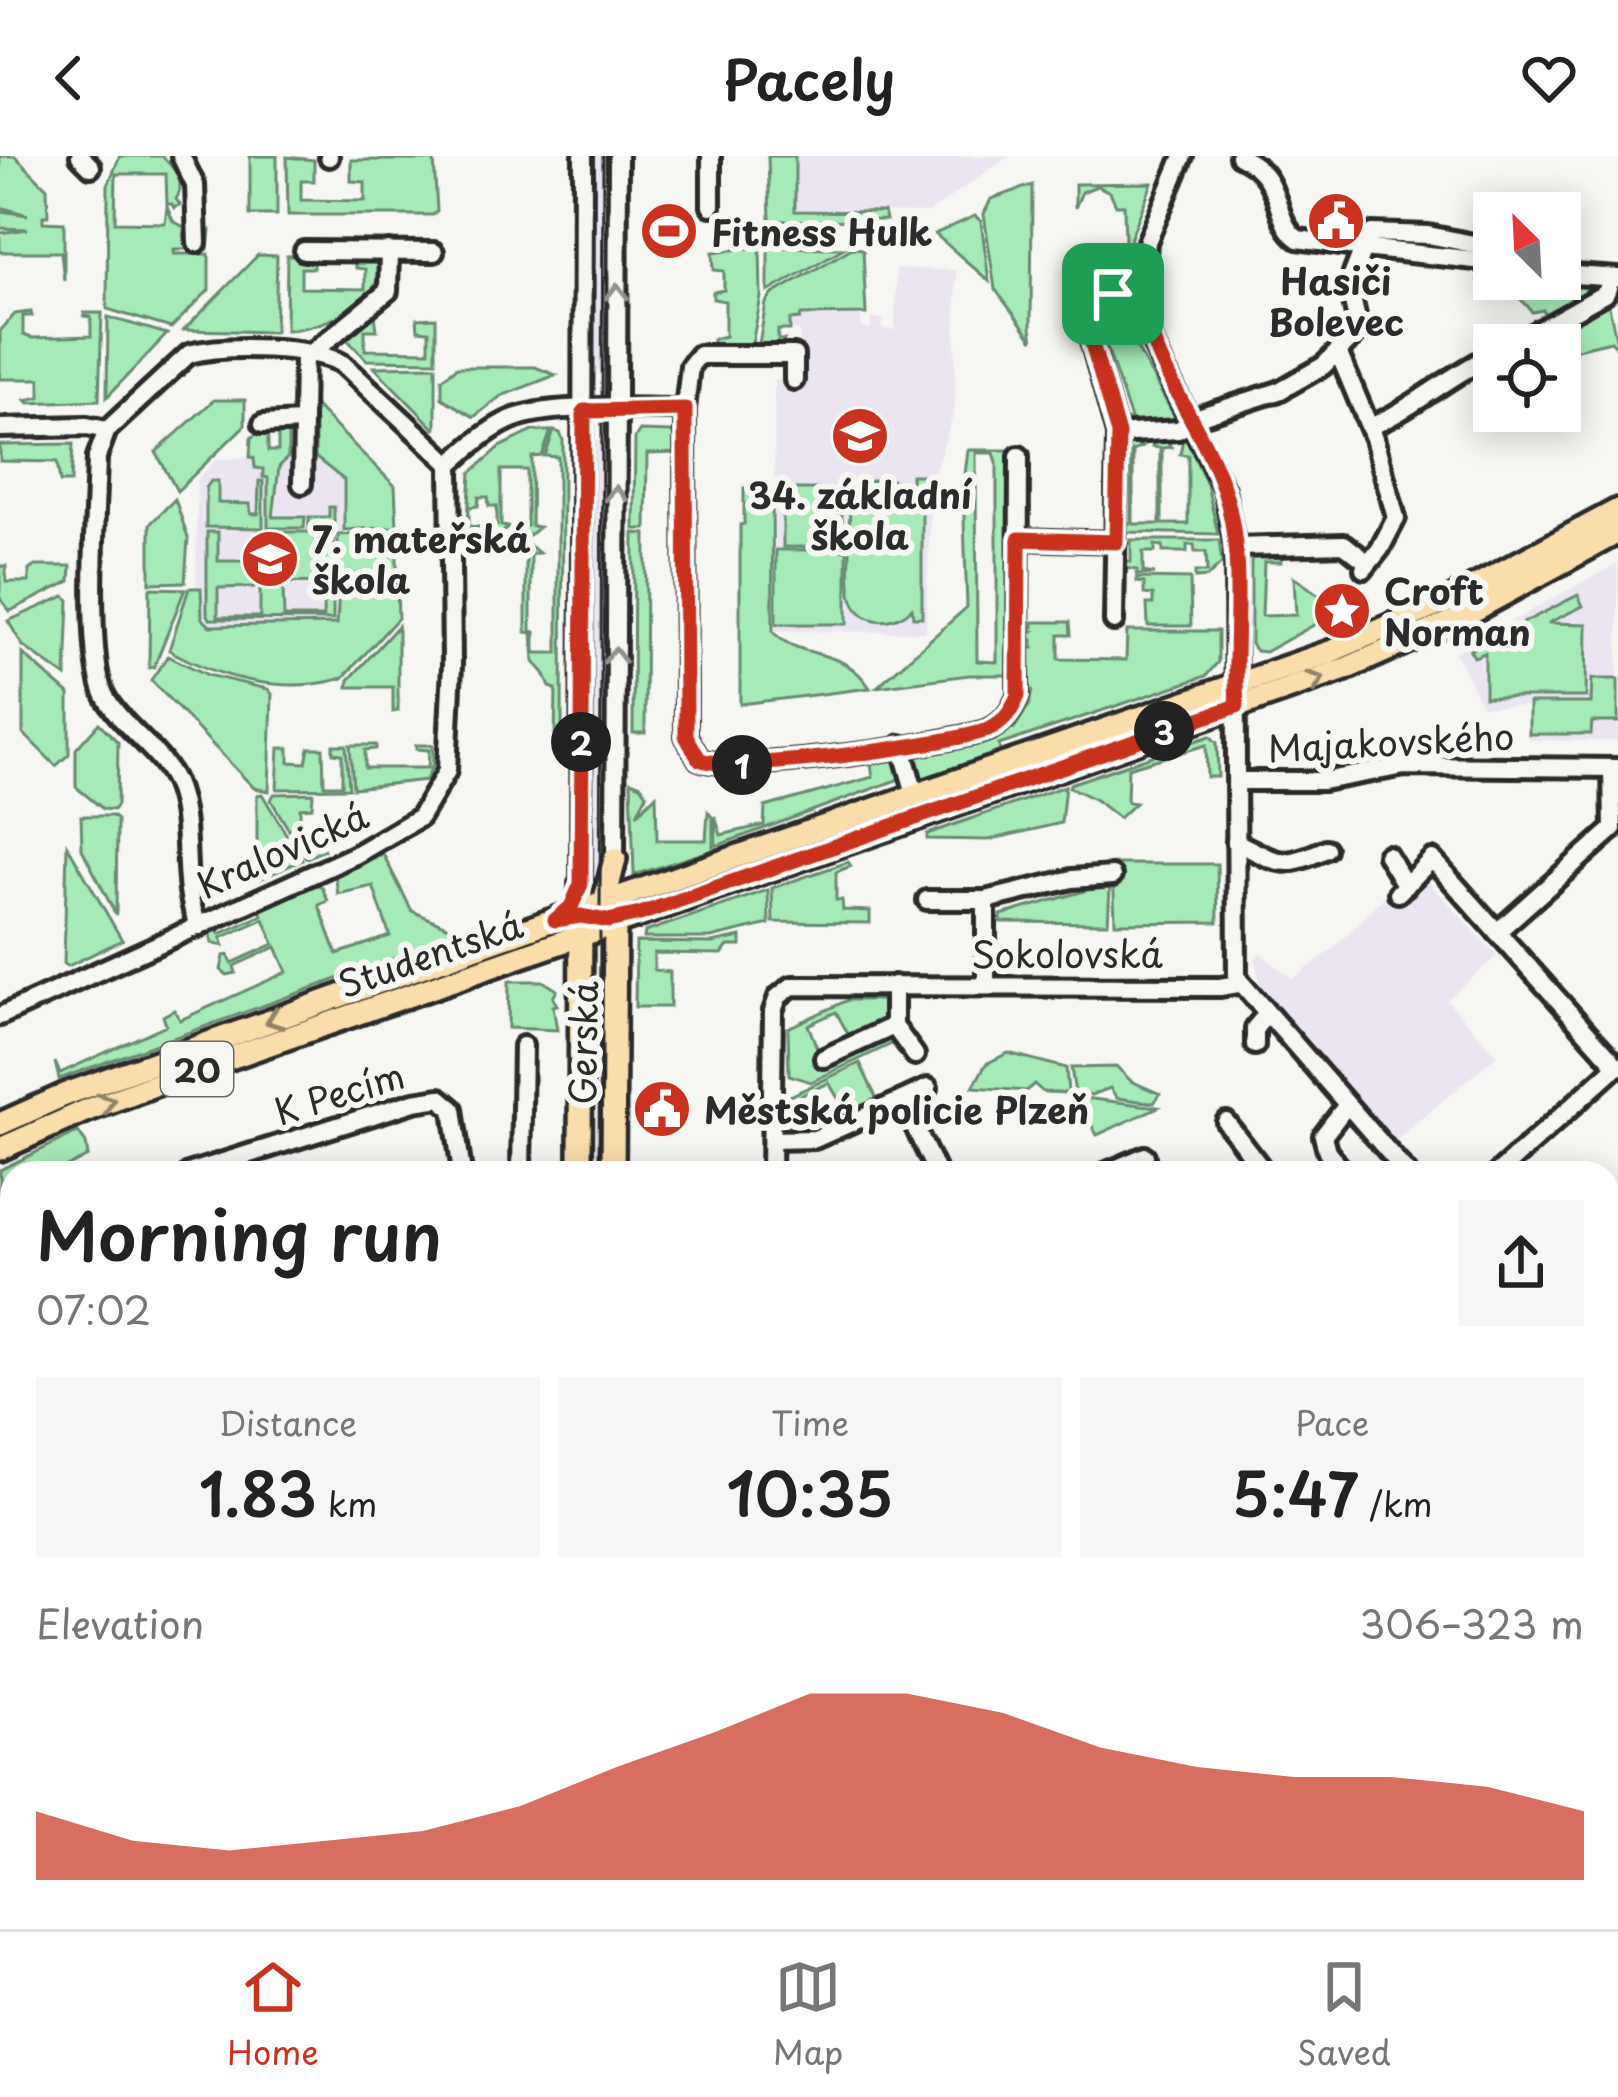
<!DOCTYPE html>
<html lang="en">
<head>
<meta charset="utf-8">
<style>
  body { margin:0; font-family:"Playpen Sans",sans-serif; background:#f6f6f6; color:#222; height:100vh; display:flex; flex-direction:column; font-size:45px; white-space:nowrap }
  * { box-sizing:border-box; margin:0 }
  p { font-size:39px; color:#767676 }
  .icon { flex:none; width:66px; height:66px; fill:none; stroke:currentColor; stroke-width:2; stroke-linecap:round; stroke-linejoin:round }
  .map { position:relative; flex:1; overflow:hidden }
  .drawer { position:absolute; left:0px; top:1005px; width:1620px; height:768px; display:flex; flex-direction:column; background:#fff; border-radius:36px 36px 0 0; box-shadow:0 6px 30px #0003 }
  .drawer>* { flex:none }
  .needle { width:78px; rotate:336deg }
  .fabs { position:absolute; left:1473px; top:36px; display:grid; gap:24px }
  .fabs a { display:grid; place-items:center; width:108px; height:108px; border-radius:0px; background:#fff; box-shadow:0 6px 30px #0003; font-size:60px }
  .pin { position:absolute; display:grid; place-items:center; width:102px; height:102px; color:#fff; margin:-51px; border-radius:24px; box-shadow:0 6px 18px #0006 }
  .km { position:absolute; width:60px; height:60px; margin:-30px; border-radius:50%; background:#222; color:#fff; font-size:33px; line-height:60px; text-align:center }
  .round { display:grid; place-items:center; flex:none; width:126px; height:126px; border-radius:0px; background:#f6f6f6 }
  .summary { display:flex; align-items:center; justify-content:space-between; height:204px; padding:0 36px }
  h1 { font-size:66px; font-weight:600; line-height:90px }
  .metrics { display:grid; grid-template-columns:repeat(3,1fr); gap:18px; height:204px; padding:12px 36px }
  .metrics div { display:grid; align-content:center; border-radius:0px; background:#f6f6f6; text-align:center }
  .metrics b { font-size:60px; font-weight:600 }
  .metrics small { font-size:33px; font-weight:400 }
  .metrics p { font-size:33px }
  .chart { height:336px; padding:24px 36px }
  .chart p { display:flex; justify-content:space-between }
  .chart svg { width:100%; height:216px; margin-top:12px; fill:#c8321e; opacity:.7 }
  header { display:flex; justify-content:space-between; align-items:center; height:156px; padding:0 36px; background:#fff; font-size:54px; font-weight:600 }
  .tabs { display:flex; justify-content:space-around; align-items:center; height:168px; border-top:3px solid #e0e0e0; background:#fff; font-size:33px; color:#767676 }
  .tabs a { display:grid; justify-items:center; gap:6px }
  .tabs .current { color:#c8321e }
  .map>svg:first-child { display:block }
</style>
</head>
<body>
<header><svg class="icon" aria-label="back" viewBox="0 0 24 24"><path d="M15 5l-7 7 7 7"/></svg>Pacely<svg class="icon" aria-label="heart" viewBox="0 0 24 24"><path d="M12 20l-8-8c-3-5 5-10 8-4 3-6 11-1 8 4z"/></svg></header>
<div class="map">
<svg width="1618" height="1773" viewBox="0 0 1618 1773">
  <rect width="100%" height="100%" fill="#f6f6f2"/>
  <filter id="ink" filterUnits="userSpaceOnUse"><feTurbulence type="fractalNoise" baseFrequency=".00833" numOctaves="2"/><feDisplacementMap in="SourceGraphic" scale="24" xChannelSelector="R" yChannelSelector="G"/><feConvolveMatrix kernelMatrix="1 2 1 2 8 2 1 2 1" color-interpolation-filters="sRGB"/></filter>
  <g filter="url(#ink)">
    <g fill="#ebe5f1">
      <path d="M592,0H609L611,215L591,214Z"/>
      <path d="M795,0H1009L928,57L795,55Z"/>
      <path d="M896,113L956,114L955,254L931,327L926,476L775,475L774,224H800V175L790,174V163L800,159H861L862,173H871V163H883V173L895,174Z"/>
      <path d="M594,285H606L605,728H590Z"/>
      <path d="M247,301H315L344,324V479H196L197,323L216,304Z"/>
      <path d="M1618,407V585L1529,584V550H1482L1455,496Z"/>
      <path d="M1424,721L1497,800L1447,844L1497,899L1396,984L1281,860L1283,857L1260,828L1255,802L1260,797L1293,823L1333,793L1390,735L1399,744Z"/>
      <path d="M590,826L605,827L604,1017H585Z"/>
      <rect x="963" y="1761" width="139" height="12"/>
    </g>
    <g fill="#a6ebb7" stroke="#688b71" stroke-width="3" fill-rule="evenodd">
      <path d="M0,0H15L47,32L48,60H43V66L64,67V125L61,96H0V77L28,73L0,72V55L28,59L0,51Z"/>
      <path d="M120,0H162C174,12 187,27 176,43L180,49L174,52L172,48H167L166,18H116L115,66L165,67L167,51L173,65L184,71V87H203L204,73L210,74L208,93H174V98H209V134L171,172L107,153L108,29Z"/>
      <rect x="250" y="0" width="27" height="59"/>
      <path d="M768,0H795V55L884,56L886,64L770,65Z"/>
      <path d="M287,1L314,4V25H301V44L365,45V26L351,25V4H434L437,55L433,59H288Z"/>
      <path d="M1152,27L1131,81L1126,131L1119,130L1117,127L1126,126L1124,49H1116L1110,36L1097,30L1082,36L1075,52V28Z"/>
      <path d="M1032,29L1031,172L1033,184L995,133L984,58L991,43Z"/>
      <path d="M975,60L981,65L989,125L935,78Z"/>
      <path d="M760,91L761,141L751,193H713V183L725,180V145L713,143V136L724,134V115L714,114L713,96Z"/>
      <path d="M768,91L844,92L768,136Z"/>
      <path d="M852,92L863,93L866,158L801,159L800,163L790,164V174H778V184H784L779,192L758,194L766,147L773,138Z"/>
      <path d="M258,99L277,100L275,176L184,174Z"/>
      <path d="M313,99V112H301V132L365,133V113L355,112V99L379,101C388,147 323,172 286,174L287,100Z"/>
      <path d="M1481,122C1519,128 1556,123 1596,127L1599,134L1551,158L1547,164L1543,154L1532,156C1515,132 1503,138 1478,125Z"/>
      <path d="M1607,141L1618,192L1611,185L1560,197V189H1544L1541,177Z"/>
      <path d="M1125,143L1138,194L1178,267L1123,271L1120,266L1131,263L1092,147Z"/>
      <path d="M31,156L32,160H23V179L32,182L91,180V161L84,160V157H102L99,244L29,247L26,244L40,241V223H0V175L15,158Z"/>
      <path d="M375,159L377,174H365V194L429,195V175L418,174L417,163L436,162V205L367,204L343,179Z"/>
      <path d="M108,161L167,178L107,241Z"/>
      <path d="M436,210V272L435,273L374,211Z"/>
      <path d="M457,211H535L556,219L501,240L474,261L442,242V223Z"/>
      <path d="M214,244H245V269L177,335L156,296Z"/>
      <path d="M310,245L395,330L397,371L344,374V324L315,301V266L307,265Z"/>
      <path d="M268,270V295H278V274L288,275V301L279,311L273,361H305L304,372H268V322L263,321V313L255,312L254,302L250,301L251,282Z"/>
      <path d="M533,275H551L542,300L532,301L531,370L539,371L529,379L518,371L527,370V314H501V370L509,371L499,379L489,371L497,370V350H489L488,341H479L478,350L469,351V370L478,371L477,375L467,379L471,317L500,291Z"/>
      <path d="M554,275L560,277L563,284L562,581H555L556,533L550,531L544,517L534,506L532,477L526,476V398L518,397L529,389L539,397L531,398V475L535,476V497H558V301L545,300Z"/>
      <path d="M640,275L671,276L677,282V297L647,298L646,373H634L635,282Z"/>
      <path d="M1184,278L1207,329L1218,378L1123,376L1121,368L1131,367V295L1122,294L1129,286L1142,291L1133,295V368H1160V292L1152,291L1154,285L1165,283L1171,291L1162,292V368H1188V299L1180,298Z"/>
      <path d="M73,288L71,326H60L57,306L0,305V289Z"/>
      <path d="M968,294H1013L1012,519H969L877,531L967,451L963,334ZM976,297H994L997,306V506L977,505Z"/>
      <path d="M911,319H922V461H913L912,452C894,470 861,471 852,442C848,428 850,410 850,395C850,381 848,363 851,349C859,319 890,317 911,333Z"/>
      <path d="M218,325V347L250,348L251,358H258L259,325H263V372L206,371V332L211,325Z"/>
      <path d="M744,332H772L773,476C800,505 843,489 870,532L740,548V369L744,368Z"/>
      <rect x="783" y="333" width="59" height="58"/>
      <path d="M175,343L188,382L185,426L150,427V368Z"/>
      <path d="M329,351H334V426L268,427V376H314V372H309V361H329Z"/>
      <path d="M207,376H218V405H258V376H264L263,427H255L254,431L218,432V461H260V431L283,432L284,461H323L324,432H333V464L210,463L207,456Z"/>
      <path d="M397,376V428L338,427V379Z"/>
      <path d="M634,377L646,378L645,577H633Z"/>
      <path d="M1131,384H1219L1222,407L1207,421L1195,422V416H1207L1206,396H1195L1194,389H1187V396H1163V390L1155,389V396H1143V416L1155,418L1137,419V414L1125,412L1121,406H1131Z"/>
      <rect x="776" y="394" width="71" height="74"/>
      <path d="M1251,396L1281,398V406H1264L1262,460L1296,459L1294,421L1334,450L1321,465L1265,496L1256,495L1251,488Z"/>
      <path d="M0,410H6V426H29V414L35,410H71L70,425L10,455L0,442Z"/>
      <path d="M1137,422L1190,423L1191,470H1148L1147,448H1153V439L1144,438V427L1137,426Z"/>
      <path d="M150,432L185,433L154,511L149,512Z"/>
      <path d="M189,432H201L202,462L210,470L337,468L339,432L397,433L398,462L343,522C286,539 219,523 169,494Z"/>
      <path d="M1578,439L1583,450L1548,467L1587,468L1586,541H1485V497L1474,501L1470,494Z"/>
      <path d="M65,440L69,444L66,521L23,490L8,465Z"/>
      <path d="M1033,466H1070L1071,479H1059V503L1126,504L1127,475H1218V506L1206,520L999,589L1001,600L920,627L912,610V594L917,590L920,599L944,595L943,586H947L949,594L978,589L977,581L981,580L983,588L996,584L994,576L1007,568L1014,573L1029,549L1032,534L1025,533V493L1033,492V484L1025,483V479L1033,475L1025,474V471H1033Z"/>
      <path d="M398,470V555L393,556V531H348L349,524Z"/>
      <path d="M23,498L69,538V598L56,610L23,577Z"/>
      <path d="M168,500L208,519L268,533L272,538L269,635L254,632L151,524Z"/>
      <path d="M1592,523H1618V566H1592L1591,578H1529V547H1591Z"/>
      <path d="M99,567L118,586L117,649L113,654L103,653L76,631V593Z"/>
      <path d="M1210,580L1217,587L1218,621H1207L1206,589L1128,612L1127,646L1135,647L1119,662L1096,644L1069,631L1070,628Z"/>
      <path d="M333,589H346L349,632L277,633L279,592H289V606L306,607L309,592H323L324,629H342V598L333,597Z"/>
      <path d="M376,589V593L365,594V612H428L429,594L416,593V589H433V608L426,624L353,632L350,589Z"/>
      <path d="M895,599L902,622L716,690L715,660L721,679L764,669L765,651L873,621L870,602Z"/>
      <path d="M631,625L641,629L647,638L637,658L656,639L657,684H706L708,656L713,662V694L634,719Z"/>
      <path d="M1065,630L1061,667L989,684L927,683V678Z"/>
      <path d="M313,637L312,651L300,652V669L311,670L324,694L306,702L271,644L274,638Z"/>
      <path d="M262,638L302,704L260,723L257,720V639Z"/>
      <path d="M81,660H112L117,664L116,759L82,693Z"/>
      <path d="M67,689L122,784L68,810L64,808Z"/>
      <path d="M383,698L412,755L451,772L454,781L59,923L55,906L60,917L166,869L163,860L174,854L180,864L287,816L276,791L234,810L236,817L227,819L221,814L224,800L228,799L232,807L274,788L264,763L221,782L224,790L212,787L210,775L215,769L220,778L262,759L258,750L310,725L322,731L328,745L319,749L337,798L390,780L373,730L338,738L335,718Z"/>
      <path d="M848,706L851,710L836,716V744H842L843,754L870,755V767L773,766L772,732Z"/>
      <path d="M1113,708H1217L1218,766L1115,767Z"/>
      <path d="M1110,732L1108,767L1001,766V759L1088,734Z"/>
      <path d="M768,734L769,768L711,782H644L645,776Z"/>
      <path d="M741,781V790H728L722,798L654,797V814L670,816V851H635L636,786L712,787Z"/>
      <path d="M509,825H543L557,834L553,842L557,849L553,850L557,874L508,872Z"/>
      <path d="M848,844H890L889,863L882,873L878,866L857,876L859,883L852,885L836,856L808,869L823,907L894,874L902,883L811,926L789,919L788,872Z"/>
      <path d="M1008,897L1066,912L1068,937L1043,936L1034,928L1026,935L973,931L986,908Z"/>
      <path d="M860,907L879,948L849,961L829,927L800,940L814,976H788V941Z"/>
      <path d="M1117,911L1131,925L1160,938L1154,947L1117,942L1110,932L1092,939L1075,937L1071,912Z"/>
      <path d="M1076,941L1158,951L1097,979Z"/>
      <path d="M78,976L86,987L88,1000L55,1017H12V1039L0,1045V1014Z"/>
    </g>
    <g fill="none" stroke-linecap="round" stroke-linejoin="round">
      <g stroke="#2b2b2b" stroke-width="26">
        <g id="minor">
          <path d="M80,0L91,11"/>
          <path d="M181,0L195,29L197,87"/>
          <path d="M1183,0L1147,86L1142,144L1148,175L1163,210L1224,333L1235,391L1237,822L1407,1017"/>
          <path d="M1239,0C1286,21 1271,64 1298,83L1363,92L1372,77L1428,79L1494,92"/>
          <path d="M329,1V0"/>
          <path d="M711,50V0"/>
          <path d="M304,95L434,96"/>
          <path d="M1560,118L1618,122"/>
          <path d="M1513,189L1606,137L1611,123"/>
          <path d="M1339,198L1374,282L1396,362L1380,393L1364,413"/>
          <path d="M309,199L388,135L389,95"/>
          <path d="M685,253L690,210L699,199H794V224"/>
          <path d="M263,268L301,266"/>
          <path d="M1370,271C1415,251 1450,219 1494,198"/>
          <path d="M0,272L87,270L107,274"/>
          <path d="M1117,278L1178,274L1204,259L1279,235L1323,210L1355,179L1357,164L1349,128L1363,92L1494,106"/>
          <path d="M302,328L304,198"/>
          <path d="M1019,383L1116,386"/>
          <path d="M1235,391L1344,388L1368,407"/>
          <path d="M1114,465L1117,278L1082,153L1086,138L1141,137"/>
          <path d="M901,589L916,641"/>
          <path d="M1239,625H1323L1405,610L1618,612"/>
          <path d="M1236,686C1279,707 1281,714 1326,693"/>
          <path d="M1387,699L1406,730"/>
          <path d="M615,712L618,0"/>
          <path d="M581,728L583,0"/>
          <path d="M1398,737L1432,703L1618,911"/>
          <path d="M927,744H986"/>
          <path d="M199,771C179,727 193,679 178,634C166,596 124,575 105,540C85,502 96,350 97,301L107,274L189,198C226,188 311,190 343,208L450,308"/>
          <path d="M1497,776L1613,673L1612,612"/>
          <path d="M986,830V744L1072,723L1112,720"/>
          <path d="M0,860L355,699L420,661L447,615L452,509L450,308C470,291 488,273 512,263C552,246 640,254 685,253L686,580L699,603C734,619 946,588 988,574C1003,568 1012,555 1018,540L1019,300"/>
          <path d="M894,870L915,899"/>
          <path d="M1255,889V872L1266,859"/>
          <path d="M824,902L894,870V829"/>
          <path d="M902,944L928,932"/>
          <path d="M1226,966L1265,1017"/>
          <path d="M772,984L815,983L902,944L935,1013"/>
          <path d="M189,1017L414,946L440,942L453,953L462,1017"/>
          <path d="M521,1017L523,890"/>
          <path d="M771,1017L773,855L778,841L792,830L1220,831L1238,828"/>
          <path d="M1105,1017L1145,1000"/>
          <path d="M1344,1017L1327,995L1323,980L1347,949"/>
          <path d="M1498,1017L1618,909"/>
          <path d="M1608,1307L1618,1302"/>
          <path d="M1608,1320L1618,1341"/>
          <path d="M0,1445L12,1442"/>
          <path d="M1608,1454H1618"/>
          <path d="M0,1576L12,1572"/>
          <path d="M0,1680L12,1689"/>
          <path d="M0,1750L12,1746"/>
          <path d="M48,1761L51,1773"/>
          <path d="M170,1761L195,1773"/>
          <path d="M279,1761V1773"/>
          <path d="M1441,1761L1442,1773"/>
          <path d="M1522,1761L1529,1773"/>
          <path d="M143,1773L151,1761"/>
          <path d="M416,1773V1761"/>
          <path d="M883,1773V1761"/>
        </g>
      </g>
      <g stroke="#2b2b2b" stroke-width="30">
        <g id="major">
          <path d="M602,755L615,703"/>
          <path d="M0,968L69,937L553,764L1330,496L1451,443L1618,354"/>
          <path d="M0,993L85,955L181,919L1345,513L1456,464L1618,376"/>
          <path d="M580,1017L581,728"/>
          <path d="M613,1017L615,756"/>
          <path d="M573,1773V1761"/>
          <path d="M611,1773V1761"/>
        </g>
      </g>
      <use href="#minor" stroke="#f6f6f2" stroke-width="16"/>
      <use href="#major" stroke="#faddab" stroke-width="21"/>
      <g stroke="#2b2b2b" stroke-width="3">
        <path d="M599,1017L603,0"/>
        <path d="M590,1773V1761"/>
      </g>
    </g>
    <defs><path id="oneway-chevron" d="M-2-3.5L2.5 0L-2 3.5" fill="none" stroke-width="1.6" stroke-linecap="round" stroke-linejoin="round" transform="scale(3)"/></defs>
    <g stroke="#90908e">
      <use href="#oneway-chevron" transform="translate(617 136) rotate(-90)"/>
      <use href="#oneway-chevron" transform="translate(616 338) rotate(-90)"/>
      <use href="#oneway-chevron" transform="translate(615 500) rotate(-90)"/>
    </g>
    <g stroke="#92846b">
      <use href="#oneway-chevron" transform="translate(1316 524) rotate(-20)"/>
      <use href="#oneway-chevron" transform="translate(274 864) rotate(160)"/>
      <use href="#oneway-chevron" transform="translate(107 946) rotate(-21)"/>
    </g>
  </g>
  <g fill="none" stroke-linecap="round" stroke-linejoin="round" filter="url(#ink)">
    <g stroke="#fff" stroke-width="24">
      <path id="route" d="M1142,136C1149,209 1200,264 1223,331C1247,401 1232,478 1237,550L640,758L608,765L581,760L555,764L571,751L581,728L584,255L685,253L686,580L699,603C733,619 947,588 988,574C1003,568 1012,555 1018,540L1019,383L1116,386L1118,278L1082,153L1086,139Z"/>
    </g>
    <use href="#route" stroke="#c8321e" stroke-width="15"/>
  </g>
  <defs>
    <g id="civic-disc" transform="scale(3)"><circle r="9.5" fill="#c8321e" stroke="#f6f6f2"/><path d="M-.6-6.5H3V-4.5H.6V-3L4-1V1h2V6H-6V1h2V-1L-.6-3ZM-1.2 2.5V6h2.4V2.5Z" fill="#fff"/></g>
    <g id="stadium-disc" transform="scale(3)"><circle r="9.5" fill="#c8321e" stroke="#f6f6f2"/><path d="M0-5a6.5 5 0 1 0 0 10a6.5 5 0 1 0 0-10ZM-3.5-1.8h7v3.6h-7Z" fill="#fff"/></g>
    <g id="school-disc" transform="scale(3)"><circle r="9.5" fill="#c8321e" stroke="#f6f6f2"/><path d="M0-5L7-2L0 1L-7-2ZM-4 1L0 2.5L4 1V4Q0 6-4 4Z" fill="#fff"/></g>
    <g id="sight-disc" transform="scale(3)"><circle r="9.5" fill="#c8321e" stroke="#f6f6f2"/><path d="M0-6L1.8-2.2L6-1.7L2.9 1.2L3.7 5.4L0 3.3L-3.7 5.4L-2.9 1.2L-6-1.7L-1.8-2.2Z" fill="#fff"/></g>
  </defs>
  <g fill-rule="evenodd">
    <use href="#civic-disc" x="1336" y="65"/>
    <use href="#stadium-disc" x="669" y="75"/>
    <use href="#school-disc" x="860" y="280"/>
    <use href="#school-disc" x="270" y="403"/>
    <use href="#sight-disc" x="1342" y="455"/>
    <use href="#civic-disc" x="662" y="953"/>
  </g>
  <g text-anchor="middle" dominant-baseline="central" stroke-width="12" stroke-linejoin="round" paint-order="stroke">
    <rect fill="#f6f6f2" stroke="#686867" stroke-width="3" x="161" y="886" width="72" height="54" rx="9"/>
    <g font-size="33" font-weight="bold" fill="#2b2b2b">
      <text x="197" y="913">20</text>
    </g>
    <g font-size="36" font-weight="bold" fill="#2b2b2b" stroke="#f6f6f2" text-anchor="start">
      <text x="711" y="75">Fitness Hulk</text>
      <text x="1336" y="124" text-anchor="middle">Hasiči<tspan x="1336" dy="41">Bolevec</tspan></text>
      <text x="860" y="338" text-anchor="middle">34. základní<tspan x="860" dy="41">škola</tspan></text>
      <text x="312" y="382">7. mateřská<tspan x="312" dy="41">škola</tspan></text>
      <text x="1384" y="434">Croft<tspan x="1384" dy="41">Norman</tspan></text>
      <text x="704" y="953">Městská policie Plzeň</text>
    </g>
    <g font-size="36" fill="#2b2b2b" stroke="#f6f6f2">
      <text transform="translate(1391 585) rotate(-3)">Majakovského</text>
      <text transform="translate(282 693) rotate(-24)">Kralovická</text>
      <text transform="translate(430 797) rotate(-19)">Studentská</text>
      <text x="1067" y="797">Sokolovská</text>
      <text transform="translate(582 887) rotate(-89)">Gerská</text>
      <text transform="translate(339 936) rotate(-17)">K Pecím</text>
    </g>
  </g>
</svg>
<div class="fabs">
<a><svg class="needle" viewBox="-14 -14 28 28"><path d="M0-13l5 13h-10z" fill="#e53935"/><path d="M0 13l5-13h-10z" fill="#767676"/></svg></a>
<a><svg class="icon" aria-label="locate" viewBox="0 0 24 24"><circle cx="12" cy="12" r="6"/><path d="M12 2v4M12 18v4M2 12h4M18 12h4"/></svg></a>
</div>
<div class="pin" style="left:1113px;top:138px;background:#1e9e55"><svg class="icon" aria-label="arrive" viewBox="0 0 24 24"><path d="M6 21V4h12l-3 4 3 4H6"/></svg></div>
<b class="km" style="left:742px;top:609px">1</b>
<b class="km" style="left:581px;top:586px">2</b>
<b class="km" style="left:1164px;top:575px">3</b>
<section class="drawer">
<div class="summary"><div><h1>Morning run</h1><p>07:02</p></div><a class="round"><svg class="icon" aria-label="share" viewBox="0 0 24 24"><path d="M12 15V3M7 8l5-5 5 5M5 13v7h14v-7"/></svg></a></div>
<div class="metrics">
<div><p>Distance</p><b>1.83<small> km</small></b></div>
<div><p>Time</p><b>10:35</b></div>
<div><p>Pace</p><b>5:47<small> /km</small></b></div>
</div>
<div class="chart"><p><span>Elevation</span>306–323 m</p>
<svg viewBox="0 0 160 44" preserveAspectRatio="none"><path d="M0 44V30L10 36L20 38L30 36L40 34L50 29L60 21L70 14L80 6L90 6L100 10L110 17L120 21L130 23L140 23L150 25L160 30V44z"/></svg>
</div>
</section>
</div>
<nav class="tabs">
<a class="current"><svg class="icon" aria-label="home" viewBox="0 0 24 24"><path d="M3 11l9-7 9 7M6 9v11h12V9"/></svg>Home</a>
<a><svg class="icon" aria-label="map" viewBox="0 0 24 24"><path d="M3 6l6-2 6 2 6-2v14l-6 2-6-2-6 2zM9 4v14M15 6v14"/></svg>Map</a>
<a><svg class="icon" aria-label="saved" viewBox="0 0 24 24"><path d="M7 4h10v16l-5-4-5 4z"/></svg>Saved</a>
</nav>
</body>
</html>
